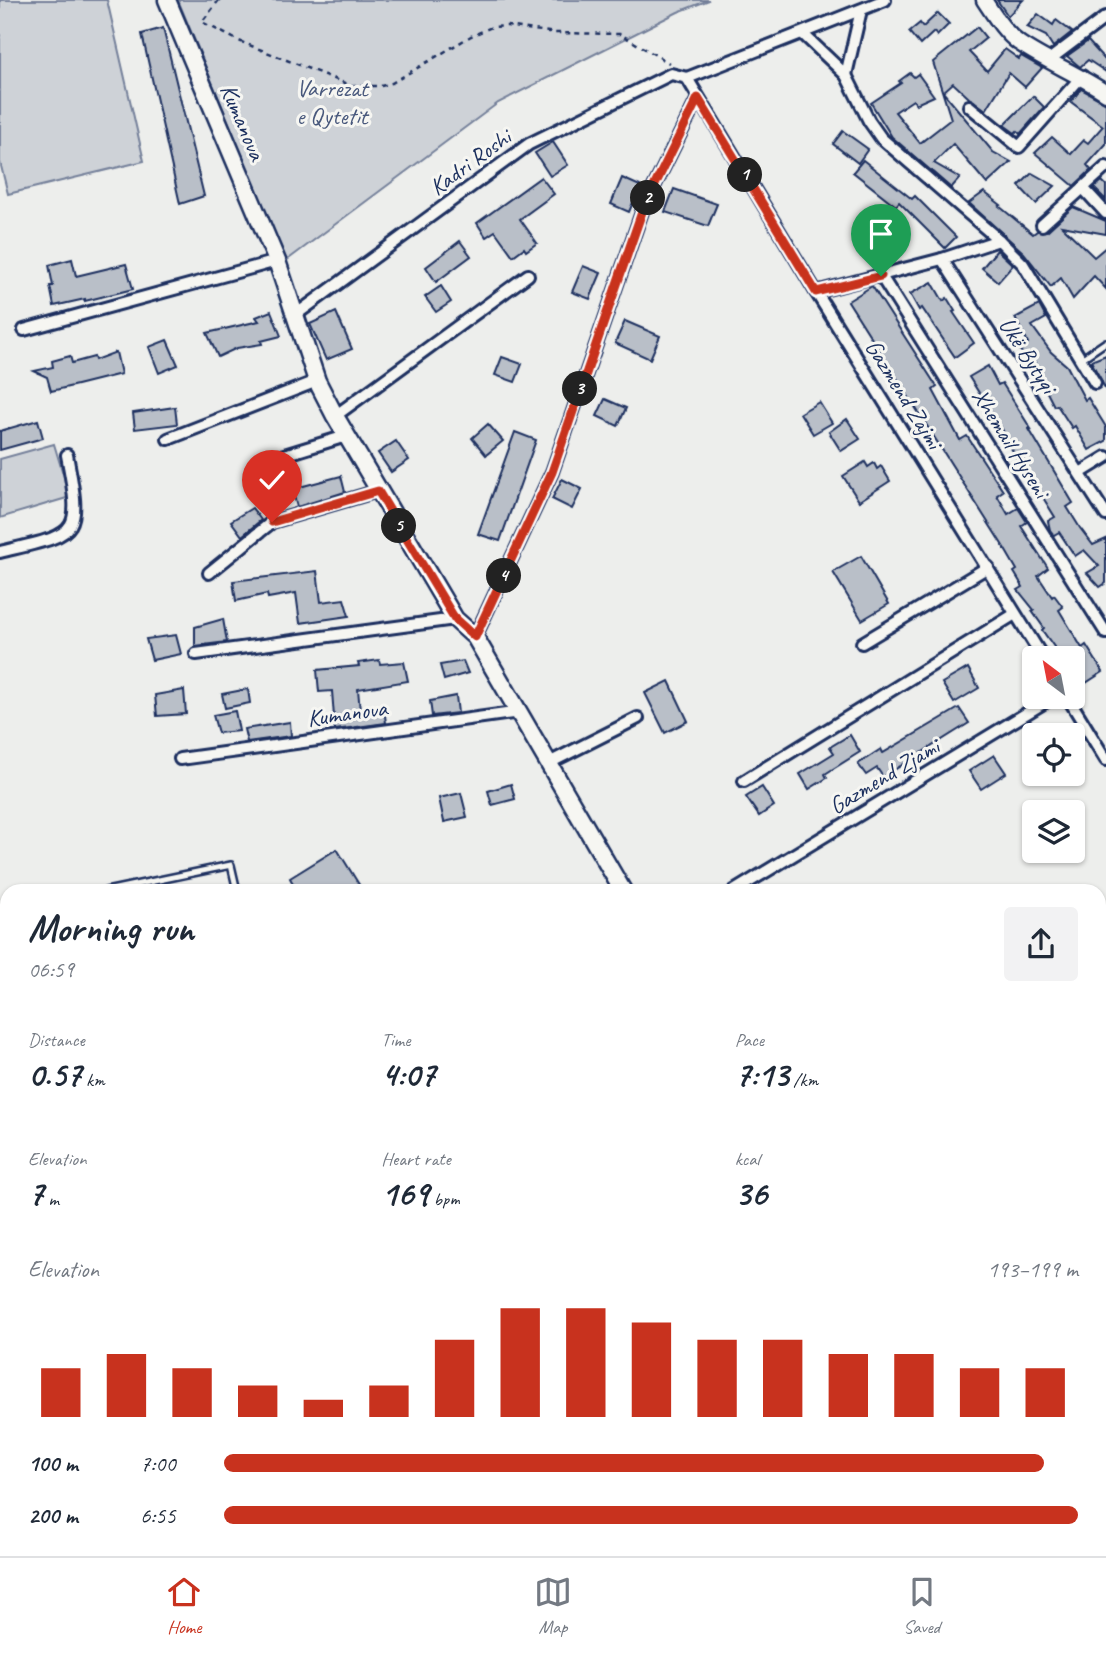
<!DOCTYPE html>
<html lang="en">
<head>
<meta charset="utf-8">
<style>
  body { margin:0; font-family:Caveat,sans-serif; background:#f2f2f3; color:#1f2937; height:100vh; display:flex; flex-direction:column; font-size:26px; white-space:nowrap }
  * { box-sizing:border-box; margin:0 }
  p { font-size:23px; color:#747a83 }
  .icon { flex:none; width:38px; height:38px; fill:none; stroke:currentColor; stroke-width:2; stroke-linecap:round; stroke-linejoin:round }
  .map { position:relative; flex:1; overflow:hidden }
  .panel { position:absolute; left:0px; top:884px; width:1106px; height:674px; display:flex; flex-direction:column; background:#fff; border-radius:21px 21px 0 0; box-shadow:0 2px 5px #0004 }
  .panel>* { flex:none }
  .needle { width:46px; rotate:328deg }
  .tools { position:absolute; left:1022px; top:646px; display:grid; gap:14px }
  .tools a { display:grid; place-items:center; width:63px; height:63px; border-radius:7px; background:#fff; box-shadow:0 2px 5px #0004; font-size:35px }
  .pin { position:absolute; display:grid; place-items:center; width:60px; height:60px; color:#fff; margin:-72px -30px; border-radius:50% 50% 50% 0; rotate:-45deg; box-shadow:0 0 7px #0007 }
  .pin .icon { rotate:45deg }
  .km { position:absolute; width:35px; height:35px; margin:-18px; border-radius:50%; background:#222; color:#fff; font-size:19px; line-height:35px; text-align:center }
  .round { display:grid; place-items:center; flex:none; width:74px; height:74px; border-radius:7px; background:#f2f2f3 }
  .summary { display:flex; align-items:center; justify-content:space-between; height:119px; padding:0 28px }
  h1 { font-size:38px; font-weight:600; line-height:52px }
  .stats { display:grid; grid-template-columns:repeat(3,1fr); gap:10px; height:119px; padding:7px 28px }
  .stats div { display:grid; align-content:center }
  .stats b { font-size:35px; font-weight:600 }
  .stats small { font-size:19px; font-weight:400 }
  .stats p { font-size:19px }
  .chart { height:196px; padding:14px 28px }
  .chart p { display:flex; justify-content:space-between }
  .chart svg { width:100%; height:126px; margin-top:7px; stroke:#c8321e; stroke-width:6 }
  ul { padding:0 28px; list-style:none; font-size:23px }
  li { display:grid; grid-template-columns:112px 84px 1fr; align-items:center; height:52px }
  li i { height:18px; border-radius:9px; background:#c8321e }
  .tabs { display:flex; justify-content:space-around; align-items:center; height:98px; border-top:2px solid #e0e1e3; background:#fff; font-size:19px; color:#747a83 }
  .tabs a { display:grid; justify-items:center; gap:4px }
  .tabs .on { color:#c8321e }
  .map>svg:first-child { display:block }
</style>
</head>
<body>
<div class="map">
<svg width="1106" height="1556" viewBox="0 0 1106 1556">
  <rect width="100%" height="100%" fill="#edeeec"/>
  <filter id="ink" filterUnits="userSpaceOnUse"><feTurbulence type="fractalNoise" baseFrequency=".0143" numOctaves="2"/><feDisplacementMap in="SourceGraphic" scale="14" xChannelSelector="R" yChannelSelector="G"/><feConvolveMatrix kernelMatrix="1 2 1 2 8 2 1 2 1" color-interpolation-filters="sRGB"/></filter>
  <g filter="url(#ink)">
    <g fill="#ced2d7" stroke="#74809a" stroke-width="2">
      <path d="M0,0H107L144,161L8,194L0,162Z"/>
      <path d="M178,0H709L678,12L498,103L286,261Z"/>
      <path d="M54,444L70,497L0,518V459Z"/>
    </g>
    <g fill="#b9bfc8" stroke="#1b2f5e" stroke-width="2">
      <path d="M997,0H1023L1008,16Z"/>
      <path d="M938,13L949,24L937,36L934,32L920,45L909,32L920,23L923,27Z"/>
      <path d="M1038,14L1053,25L1056,20L1072,32L1053,47L1046,36L1027,27Z"/>
      <path d="M977,27L986,38L969,52L987,71L1005,49L1019,59L1021,56L1042,68L1025,87L1009,73L986,110L969,98L953,83L943,92L993,152L1011,162L987,184L953,144L934,163L960,178L951,188L892,137L871,103L901,83L899,81L910,73L914,77L918,74L934,96L916,104L913,100L895,112L920,143L951,119L933,62Z"/>
      <path d="M163,28L204,196L180,204L142,34Z"/>
      <path d="M1088,41L1106,61V72L1088,60L1080,67L1067,56Z"/>
      <path d="M1081,89L1106,103V144L1087,165L1091,170L1074,186L1035,153L1052,137L1071,154L1084,140L1088,143L1103,126L1071,102Z"/>
      <path d="M1033,96L1044,107L1020,134L1017,131L1015,133L1004,125Z"/>
      <path d="M843,131L868,149L858,163L833,144Z"/>
      <path d="M553,142L568,165L550,176L535,153Z"/>
      <path d="M863,160L912,199L915,196L956,237L945,248L899,202L896,206L853,172Z"/>
      <path d="M1032,173L1055,186L1036,204L1019,186Z"/>
      <path d="M541,177L554,194L520,219L537,243L526,251L524,248L513,256L495,231L486,237L477,223Z"/>
      <path d="M622,178L640,186L629,212L611,204Z"/>
      <path d="M1102,181L1106,185V200L1094,188Z"/>
      <path d="M674,189L717,204L708,226L665,212Z"/>
      <path d="M984,192L1001,205L999,206L1033,234L1037,231H1047L1073,207L1106,221V234L1062,226L1094,257L1106,247V289L1094,276L1073,299L1061,278L1051,287L1024,253L969,203Z"/>
      <path d="M460,241L471,256L436,282L426,267Z"/>
      <path d="M997,250L1013,265L998,282L982,268Z"/>
      <path d="M72,259L76,276L126,264L133,289L85,301V299L54,306L50,286H53L49,265Z"/>
      <path d="M583,266L601,273L590,299L572,292Z"/>
      <path d="M932,282L943,301L947,298L955,311L953,312L974,343L955,357L922,308L919,310L910,294Z"/>
      <path d="M441,286L451,302L436,312L425,297Z"/>
      <path d="M872,286L937,387L933,390L960,440L967,436L1003,491L997,495L1008,514L1018,508L1027,522L1021,526L1048,568L1038,576L1052,597L1054,595L1063,607L1059,610L1082,648L1086,645L1103,672L1078,688L1073,679V658H1062L1042,630L1044,628L1032,611L1034,610L1018,590L1023,587L1014,572L1017,570L1003,546L848,301Z"/>
      <path d="M1039,305L1046,318L1032,326L1051,352L1067,366L1085,400L1088,398L1106,427V441L1089,450L1075,426L1072,428L1057,405L1054,406L1037,373L1033,355L1027,359L1019,349L1028,343L1015,318Z"/>
      <path d="M271,311L281,336L261,341L262,344L237,348L218,357L207,333L259,321L256,317Z"/>
      <path d="M336,312L352,349L326,360L310,324Z"/>
      <path d="M625,321L660,336L650,359L615,343Z"/>
      <path d="M167,340L178,365L159,373L149,347Z"/>
      <path d="M116,352L121,374L77,385L51,391L47,377L34,371L53,367L52,361L70,356L72,363L94,357L95,360Z"/>
      <path d="M1106,355V390L1091,361Z"/>
      <path d="M502,357L522,364L515,382L495,375Z"/>
      <path d="M988,366L998,385L1002,383L1031,429H1029L1073,503L1067,507L1080,528L1093,545L1106,539V583L1100,587L1087,573L1099,566L1084,550L1075,556L1059,532L1054,535L1050,530L1048,521L1055,517L1042,496L1037,499L1019,467L1021,466L1010,446L1012,445L969,377Z"/>
      <path d="M605,399L626,408L618,426L597,416Z"/>
      <path d="M819,402L832,423L813,434L800,413Z"/>
      <path d="M175,407L177,424L135,429L133,413Z"/>
      <path d="M847,419L860,439L841,451L829,432Z"/>
      <path d="M38,420L43,438L0,450V431Z"/>
      <path d="M488,424L503,441L486,455L472,438Z"/>
      <path d="M515,432L536,440L500,541L478,534Z"/>
      <path d="M396,441L409,460L391,472L378,453Z"/>
      <path d="M865,462L868,467L874,463L877,469L881,466L890,481L859,501L843,476Z"/>
      <path d="M341,476L345,492L297,507L292,489Z"/>
      <path d="M562,479L582,489L572,509L552,499Z"/>
      <path d="M252,508L261,520L242,536L231,521Z"/>
      <path d="M861,556L889,604L862,620L833,572Z"/>
      <path d="M317,571L321,602L344,599L349,616L300,623L296,593L268,598L267,594L236,601L233,581Z"/>
      <path d="M223,619L227,642L195,646V627Z"/>
      <path d="M176,635L181,654L152,660L146,639Z"/>
      <path d="M379,660L380,664L404,662L408,681L358,689L360,711L384,708L386,723L335,730L332,691L319,692L317,670L359,666L358,663Z"/>
      <path d="M463,661L468,673L444,680L440,665Z"/>
      <path d="M968,668L979,688L954,703L942,683Z"/>
      <path d="M669,681L688,721L665,733L645,693Z"/>
      <path d="M248,689L250,703L225,708L222,694Z"/>
      <path d="M184,690L186,714L157,716L155,695Z"/>
      <path d="M456,696L458,713L432,716L430,701Z"/>
      <path d="M959,708L969,723L883,777L877,768L866,775L858,764L881,749L883,753Z"/>
      <path d="M235,711L239,731L218,733L213,715Z"/>
      <path d="M290,722L291,736L247,742L244,729Z"/>
      <path d="M850,735L860,752L825,774L827,778L809,789L800,774L834,753L830,747Z"/>
      <path d="M994,755L1006,773L981,789L969,771Z"/>
      <path d="M511,784L515,799L492,805L488,791Z"/>
      <path d="M762,787L774,806L759,816L746,797Z"/>
      <path d="M461,793L467,817L444,822L439,798Z"/>
      <path d="M337,849L363,891H297L290,878Z"/>
    </g>
    <g fill="none" stroke-linecap="round" stroke-linejoin="round">
      <g stroke="#1b2f5e" stroke-width="10">
        <g id="service">
          <path d="M1081,359L1106,342"/>
          <path d="M106,891L231,865L237,891"/>
          <path d="M0,917L7,915"/>
          <path d="M0,1049L7,1047"/>
        </g>
      </g>
      <g stroke="#1b2f5e" stroke-width="16">
        <g id="minor">
          <path d="M803,34L846,75L869,121L881,138L999,240L1023,264L1095,383"/>
          <path d="M1049,60L1106,17"/>
          <path d="M846,75L861,10"/>
          <path d="M687,78L816,292L1043,658"/>
          <path d="M687,78L885,0"/>
          <path d="M969,106L1019,147L1082,76"/>
          <path d="M1083,188L1106,213"/>
          <path d="M1042,225L1106,167"/>
          <path d="M942,259L1106,515"/>
          <path d="M881,276L1106,633"/>
          <path d="M816,292L942,259L999,240"/>
          <path d="M294,316L529,144L671,74L687,78"/>
          <path d="M24,330L277,261"/>
          <path d="M335,416L528,275"/>
          <path d="M168,439L317,381"/>
          <path d="M265,461L346,436"/>
          <path d="M1080,473L1106,457"/>
          <path d="M0,552C78,533 83,538 67,455"/>
          <path d="M209,573L272,522L378,491"/>
          <path d="M475,637L552,472L643,209L698,98"/>
          <path d="M862,643L988,567"/>
          <path d="M196,654L455,619"/>
          <path d="M1067,696L1106,760"/>
          <path d="M180,759L520,712"/>
          <path d="M549,763L638,718"/>
          <path d="M744,781L1015,614"/>
          <path d="M734,891L1055,696"/>
          <path d="M1099,929L1106,925"/>
          <path d="M1099,1077L1106,1073"/>
          <path d="M1099,1164L1106,1159"/>
          <path d="M1099,1235L1106,1231"/>
          <path d="M887,1556L898,1550"/>
        </g>
      </g>
      <g stroke="#1b2f5e" stroke-width="19">
        <path id="tertiary" d="M984,0C994,15 1004,32 1019,43C1047,62 1078,74 1106,93"/>
      </g>
      <g stroke="#1b2f5e" stroke-width="21">
        <g id="secondary">
          <path d="M167,0L277,261L317,381L335,416L455,619L475,637L623,891"/>
          <path d="M1023,1550L1026,1556"/>
        </g>
      </g>
      <g stroke="#1b2f5e" stroke-width="23">
        <g id="primary">
          <path d="M0,1062L7,1078"/>
          <path d="M0,1101L7,1116"/>
          <path d="M115,1550L116,1556"/>
          <path d="M132,1550L133,1556"/>
        </g>
      </g>
      <path stroke="#1b2f5e" stroke-width="2.5" stroke-dasharray="5 5" stroke-linecap="butt" d="M219,0L202,22L239,41L352,86H381L392,83L471,36L492,27L507,26L555,33L620,34L669,63"/>
      <use href="#service" stroke="#f6f6f2" stroke-width="5"/>
      <use href="#minor" stroke="#f6f6f2" stroke-width="10"/>
      <use href="#tertiary" stroke="#f6f6f2" stroke-width="14"/>
      <use href="#secondary" stroke="#f6f6f2" stroke-width="16"/>
      <use href="#primary" stroke="#f6f6f2" stroke-width="18"/>
    </g>
  </g>
  <g fill="none" stroke-linecap="round" stroke-linejoin="round" filter="url(#ink)">
    <g stroke="#fff" stroke-width="14">
      <path id="route" d="M272,522L378,491L455,619L475,637L552,472L643,209L698,98L816,292L881,276"/>
    </g>
    <use href="#route" stroke="#c8321e" stroke-width="9"/>
  </g>
  <g text-anchor="middle" dominant-baseline="central" stroke-width="6" stroke-linejoin="round" paint-order="stroke">
    <g font-size="24" fill="#48587c" stroke="#f6f6f2">
      <text x="332" y="88">Varrezat<tspan x="332" dy="28">e Qytetit</tspan></text>
    </g>
    <g font-size="24" fill="#1b2f5e" stroke="#f6f6f2">
      <text transform="translate(243 122) rotate(67)">Kumanova</text>
      <text transform="translate(470 162) rotate(-36)">Kadri Roshi</text>
      <text transform="translate(1028 355) rotate(57)">Ukë Bytyqi</text>
      <text transform="translate(904 394) rotate(58)">Gazmend Zajmi</text>
      <text transform="translate(1011 443) rotate(58)">Xhemail Hyseni</text>
      <text transform="translate(347 713) rotate(-8)">Kumanova</text>
      <text transform="translate(884 776) rotate(-31)">Gazmend Zjami</text>
    </g>
  </g>
</svg>
<div class="tools">
<a><svg class="needle" viewBox="-14 -14 28 28"><path d="M0-13l5 13h-10z" fill="#e53935"/><path d="M0 13l5-13h-10z" fill="#747a83"/></svg></a>
<a><svg class="icon" aria-label="locate" viewBox="0 0 24 24"><circle cx="12" cy="12" r="6"/><path d="M12 2v4M12 18v4M2 12h4M18 12h4"/></svg></a>
<a><svg class="icon" aria-label="layers" viewBox="0 0 24 24"><path d="M12 4l9 5-9 5-9-5zM3 14l9 5 9-5"/></svg></a>
</div>
<div class="pin" style="left:881px;top:276px;background:#1e9e55"><svg class="icon" aria-label="arrive" viewBox="0 0 24 24"><path d="M6 21V4h12l-3 4 3 4H6"/></svg></div>
<div class="pin" style="left:272px;top:522px;background:#d93025"><svg class="icon" aria-label="check" viewBox="0 0 24 24"><path d="M5 12l5 5 9-10"/></svg></div>
<b class="km" style="left:745px;top:175px">1</b>
<b class="km" style="left:648px;top:198px">2</b>
<b class="km" style="left:580px;top:389px">3</b>
<b class="km" style="left:504px;top:576px">4</b>
<b class="km" style="left:399px;top:526px">5</b>
<section class="panel">
<div class="summary"><div><h1>Morning run</h1><p>06:59</p></div><a class="round"><svg class="icon" aria-label="share" viewBox="0 0 24 24"><path d="M12 15V3M7 8l5-5 5 5M5 13v7h14v-7"/></svg></a></div>
<div class="stats">
<div><p>Distance</p><b>0.57<small> km</small></b></div>
<div><p>Time</p><b>4:07</b></div>
<div><p>Pace</p><b>7:13<small> /km</small></b></div>
</div>
<div class="stats">
<div><p>Elevation</p><b>7<small> m</small></b></div>
<div><p>Heart rate</p><b>169<small> bpm</small></b></div>
<div><p>kcal</p><b>36</b></div>
</div>
<div class="chart"><p><span>Elevation</span>193–199 m</p>
<svg viewBox="0 0 160 44" preserveAspectRatio="none"><path d="M5 44V27M15 44V22M25 44V27M35 44V33M45 44V38M55 44V33M65 44V17M75 44V6M85 44V6M95 44V11M105 44V17M115 44V17M125 44V22M135 44V22M145 44V27M155 44V27"/></svg>
</div>
<ul>
<li><b>100 m</b>7:00<i style="width:96%"></i></li>
<li><b>200 m</b>6:55<i style="width:100%"></i></li>
</ul>
</section>
</div>
<nav class="tabs">
<a class="on"><svg class="icon" aria-label="home" viewBox="0 0 24 24"><path d="M3 11l9-7 9 7M6 9v11h12V9"/></svg>Home</a>
<a><svg class="icon" aria-label="map" viewBox="0 0 24 24"><path d="M3 6l6-2 6 2 6-2v14l-6 2-6-2-6 2zM9 4v14M15 6v14"/></svg>Map</a>
<a><svg class="icon" aria-label="saved" viewBox="0 0 24 24"><path d="M7 4h10v16l-5-4-5 4z"/></svg>Saved</a>
</nav>
</body>
</html>
